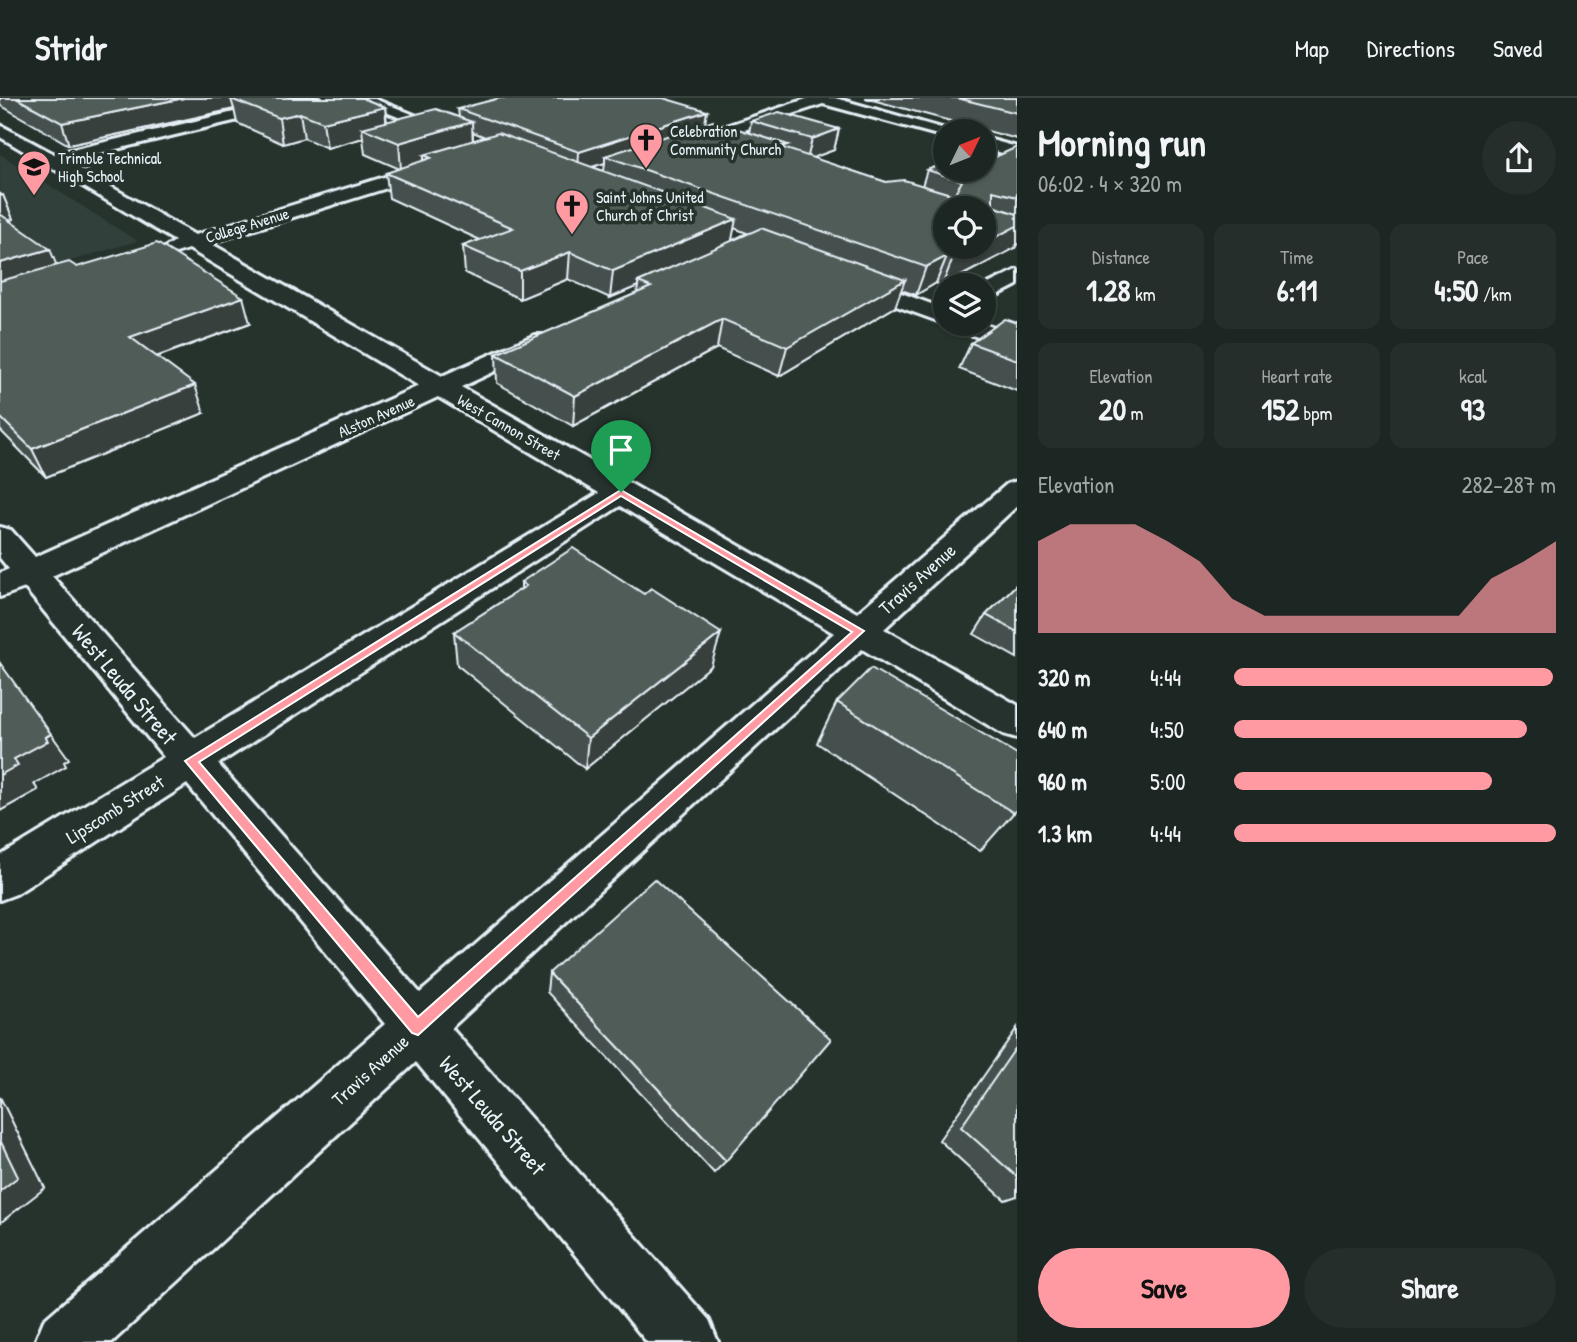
<!DOCTYPE html>
<html lang="en">
<head>
<meta charset="utf-8">
<style>
  body { margin:0; font-family:"Patrick Hand",sans-serif; background:#252e2a; color:#f1f3f6; height:100vh; display:flex; flex-direction:column; font-size:26px; white-space:nowrap }
  * { box-sizing:border-box; margin:0 }
  p { font-size:23px; color:#a0a5a5 }
  .icon { flex:none; width:38px; height:38px; fill:none; stroke:currentColor; stroke-width:2; stroke-linecap:round; stroke-linejoin:round }
  .map { position:relative; flex:1; overflow:hidden }
  .panel { display:flex; flex-direction:column; background:#1c2622; width:560px }
  .panel>* { flex:none }
  .needle { width:46px; rotate:47deg }
  .buttons { position:absolute; left:933px; top:21px; display:grid; gap:14px }
  .buttons a { display:grid; place-items:center; width:63px; height:63px; border-radius:50%; background:#1c2622; box-shadow:0 2px 5px #0004,0 0 0 2px #3a4340; font-size:35px }
  .pin { position:absolute; display:grid; place-items:center; width:60px; height:60px; color:#fff; margin:-72px -30px; border-radius:50% 50% 50% 0; rotate:-45deg; box-shadow:0 0 7px #0007 }
  .pin .icon { rotate:45deg }
  .round { display:grid; place-items:center; flex:none; width:74px; height:74px; border-radius:37px; background:#252e2a }
  .summary { display:flex; align-items:center; justify-content:space-between; height:119px; padding:0 21px }
  h1 { font-size:38px; font-weight:800; line-height:52px }
  .metrics { display:grid; grid-template-columns:repeat(3,1fr); gap:10px; height:119px; padding:7px 21px }
  .metrics div { display:grid; align-content:center; border-radius:14px; background:#252e2a; text-align:center }
  .metrics b { font-size:30px; font-weight:800 }
  .metrics small { font-size:19px; font-weight:400 }
  .metrics p { font-size:19px }
  .chart { height:196px; padding:14px 21px }
  .chart p { display:flex; justify-content:space-between }
  .chart svg { width:100%; height:126px; margin-top:7px; fill:#ff9aa2; opacity:.7 }
  .cta { display:flex; gap:14px; margin-top:auto; padding:14px 21px }
  .cta a { flex:1; height:80px; border-radius:42px; background:#ff9aa2; color:#111; font-size:28px; font-weight:800; line-height:80px; text-align:center }
  .cta a+a { background:#252e2a; color:#f1f3f6 }
  ul { padding:0 21px; list-style:none; font-size:23px }
  li { display:grid; grid-template-columns:112px 84px 1fr; align-items:center; height:52px }
  li i { height:18px; border-radius:9px; background:#ff9aa2 }
  header { display:flex; align-items:center; gap:42px; box-sizing:border-box; height:98px; padding:0 35px; background:#1c2622; border-bottom:2px solid #3a4340 }
  header strong { font-size:33px }
  nav { display:flex; gap:38px; margin-inline-start:auto; font-size:24px }
  main { display:flex; flex:1; min-height:0 }
  .map>svg:first-child { display:block }
</style>
</head>
<body>
<header>
<strong>Stridr</strong>
<nav><a>Map</a><a>Directions</a><a>Saved</a></nav>
</header>
<main>
<div class="map">
<svg width="1017" height="1244" viewBox="0 0 1017 1244">
  <rect width="100%" height="100%" fill="#26332d"/>
  <filter id="ink" filterUnits="userSpaceOnUse"><feTurbulence type="fractalNoise" baseFrequency=".0143" numOctaves="2"/><feDisplacementMap in="SourceGraphic" scale="14" xChannelSelector="R" yChannelSelector="G"/><feConvolveMatrix kernelMatrix="1 2 1 2 8 2 1 2 1" color-interpolation-filters="sRGB"/></filter>
  <g filter="url(#ink)">
    <path fill="#333f3a" d="M0,56L137,143L0,184Z"/>
    <g fill="none" stroke-linecap="round" stroke-linejoin="round">
      <g stroke="#e8f1f8" stroke-width="6">
        <g id="minor">
          <path d="M294,0H320L318,3L66,63L195,137L430,65H442L445,69L442,73L210,145L442,278L535,237H551L555,242L551,247L461,289L857,515L1007,386L1017,383V408L884,531L1017,607V640L1003,636L862,551L451,930L709,1222L718,1244H647L416,964L112,1244H35L44,1222L385,926L187,686L16,796L0,802V758L164,659L25,490L0,499V475L9,471L0,460V429L11,432L35,459L419,288L189,151L176,155L169,153L166,149L175,143L0,39V27L54,56ZM438,299L599,395L195,640L52,478ZM620,408L834,535L420,895L218,666Z"/>
          <path d="M809,0H835L952,33H945V39L823,6L693,49H681L679,46L681,43Z"/>
          <path d="M984,40L1017,49V59L984,50Z"/>
          <path d="M1017,172V187L984,204V188Z"/>
        </g>
      </g>
      <g stroke="#e8f1f8" stroke-width="6">
        <g id="tertiary">
          <path d="M351,0H372L462,36L454,41L448,39Z"/>
          <path d="M849,176L945,211L946,226L841,188L838,183Z"/>
          <path d="M951,226H984L1017,238V253L955,231Z"/>
        </g>
      </g>
      <use href="#minor" fill="#26332d" fill-rule="evenodd"/>
      <use href="#tertiary" fill="#26332d" fill-rule="evenodd"/>
    </g>
    <g fill="#454f4d" stroke="#e8f1f8" stroke-width="2" fill-rule="evenodd">
      <path d="M0,0H362L385,9L387,24L459,19L458,11L705,26L749,35L751,23L839,31L834,52L812,60L886,84L922,88L927,72H984L1017,49V146L1015,150L942,188L936,185L916,197L901,192L895,209L779,278L717,250L573,328L497,285L496,256L637,195L638,188L610,200L568,181L520,201L465,175L463,148L480,142L389,100L386,75L400,71L365,56L363,40L327,50L304,40L283,46L237,25L234,11L69,47L0,7ZM473,34L485,39L473,43ZM605,65L604,73L592,69ZM734,130L747,135L731,143Z"/>
      <path d="M865,0H1017V41Z"/>
      <path d="M0,95L13,121L9,122L57,167L77,169L250,225L157,259L204,315L46,379L0,332Z"/>
      <path d="M1017,224V293L959,271L971,245Z"/>
      <path d="M521,484L711,568L585,671L457,567L454,534L521,491Z"/>
      <path d="M1017,486V560L974,536L986,517Z"/>
      <path d="M837,604L1017,711L980,753L817,645Z"/>
      <path d="M549,875L726,1063L714,1075L547,894Z"/>
      <path d="M1017,930V1098L1005,1102L939,1042Z"/>
    </g>
    <g fill="#38403e" stroke="#e8f1f8" stroke-width="2">
      <path d="M184,0H283L231,1L234,11L69,47L62,25Z"/>
      <path d="M385,9L387,33L362,30L363,40L327,50L323,24Z"/>
      <path d="M707,13L704,32L605,58V65L578,73L579,54Z"/>
      <path d="M300,15L304,40L283,46L279,20Z"/>
      <path d="M472,24L473,49L424,57V64L401,71L399,45Z"/>
      <path d="M839,31L834,52L807,62L812,41Z"/>
      <path d="M3,97L13,121L0,124V98Z"/>
      <path d="M1017,119V146L1015,150L942,188L953,160L975,149H984V145Z"/>
      <path d="M736,121L731,147L638,184V188L610,200L613,173Z"/>
      <path d="M50,151L60,176L0,194V165Z"/>
      <path d="M570,154L568,181L520,201V173Z"/>
      <path d="M947,158L936,185L916,197L926,169Z"/>
      <path d="M905,182L895,209L779,278L787,249Z"/>
      <path d="M243,199L250,225L139,265L130,239Z"/>
      <path d="M722,221L717,250L573,328L575,298Z"/>
      <path d="M195,287L204,315L46,379L32,351Z"/>
      <path d="M721,535L711,568L585,671L588,640Z"/>
      <path d="M51,636L69,661L64,664L66,668L34,686L38,692L0,713V677L14,661Z"/>
      <path d="M0,999L45,1090L0,1125Z"/>
    </g>
    <g fill="#505c59" stroke="#e8f1f8" stroke-width="2">
      <path d="M16,0H184L62,25Z"/>
      <path d="M234,0H362L385,9L323,24L300,15L279,20L231,1Z"/>
      <path d="M500,0H663L707,13L579,54L458,11Z"/>
      <path d="M957,0H1017V15Z"/>
      <path d="M436,11L472,24L399,45L362,30Z"/>
      <path d="M779,14L839,31L812,41L751,23Z"/>
      <path d="M713,23L788,47L780,49L886,84L904,82L954,97L962,83L927,72L945,65V72H984V64L1017,49V99L993,93V108L1017,116V119L1015,120H1017V128L984,145V110H945V149H975L953,160L947,158L926,169L605,58Z"/>
      <path d="M498,35L736,121L613,173L570,154L520,173L463,148L513,130L386,75L431,60L424,57Z"/>
      <path d="M0,116L50,151L0,165Z"/>
      <path d="M761,130L905,182L787,249L722,221L575,298L496,256L651,189L638,184Z"/>
      <path d="M157,145L243,199L130,239L195,287L32,351L0,319V183L69,164L77,169Z"/>
      <path d="M1005,221L1017,225V262L971,245Z"/>
      <path d="M573,450L644,496L651,490L721,535L588,640L454,534L526,488L521,484Z"/>
      <path d="M1017,486V534L986,517Z"/>
      <path d="M0,565L51,636L45,639L48,643L14,661L18,667L0,677Z"/>
      <path d="M871,570L1017,656V711L1014,715L837,604Z"/>
      <path d="M654,781L831,941L726,1063L549,875Z"/>
      <path d="M1017,948V1079L961,1029Z"/>
      <path d="M0,1042L18,1079L0,1093Z"/>
    </g>
  </g>
  <path fill="#ff9aa2" stroke="#fff" stroke-width="2" fill-rule="evenodd" d="M621,392L864,533L418,937L412,935L185,663ZM621,398L852,534L418,919L199,664Z"/>
  <defs>
    <g id="church-pin" transform="scale(1.75)"><path d="M0 17L-7.5 6A9.5 9.5 0 1 1 7.5 6Z" fill="#ff9aa2" stroke="#26332d"/><path d="M-1.2-6h2.4v3.5h3.3v2.4h-3.3V6h-2.4V-.1h-3.3v-2.4h3.3Z" fill="#111"/></g>
    <g id="school-pin" transform="scale(1.75)"><path d="M0 17L-7.5 6A9.5 9.5 0 1 1 7.5 6Z" fill="#ff9aa2" stroke="#26332d"/><path d="M0-5L7-2L0 1L-7-2ZM-4 1L0 2.5L4 1V4Q0 6-4 4Z" fill="#111"/></g>
  </defs>
  <g fill-rule="evenodd">
    <use href="#church-pin" x="646" y="42"/>
    <use href="#school-pin" x="34" y="69"/>
    <use href="#church-pin" x="572" y="108"/>
  </g>
  <g text-anchor="middle" dominant-baseline="central" stroke-width="7" stroke-linejoin="round" paint-order="stroke">
    <g font-size="16" fill="#e8f1f8" stroke="#26332d" text-anchor="start">
      <text x="670" y="33">Celebration<tspan x="670" dy="18">Community Church</tspan></text>
      <text x="58" y="60">Trimble Technical<tspan x="58" dy="18">High School</tspan></text>
      <text x="596" y="99">Saint Johns United<tspan x="596" dy="18">Church of Christ</tspan></text>
    </g>
    <g font-size="16" fill="#e8f1f8" stroke="#26332d">
      <text transform="translate(247 127) rotate(-17)">College Avenue</text>
      <text transform="translate(376 318) rotate(-24)">Alston Avenue</text>
      <text transform="translate(509 329) rotate(30)">West Cannon Street</text>
    </g>
    <g font-size="19" fill="#e8f1f8" stroke="#26332d">
      <text transform="translate(917 481) rotate(-42)">Travis Avenue</text>
      <text transform="translate(115 711) rotate(-32)">Lipscomb Street</text>
      <text transform="translate(370 972) rotate(-42)">Travis Avenue</text>
    </g>
    <g font-size="23" fill="#e8f1f8" stroke="#26332d">
      <text transform="translate(125 586) rotate(50)">West Leuda Street</text>
      <text transform="translate(493 1017) rotate(49)">West Leuda Street</text>
    </g>
  </g>
</svg>
<div class="buttons">
<a><svg class="needle" viewBox="-14 -14 28 28"><path d="M0-13l5 13h-10z" fill="#e53935"/><path d="M0 13l5-13h-10z" fill="#a0a5a5"/></svg></a>
<a><svg class="icon" aria-label="locate" viewBox="0 0 24 24"><circle cx="12" cy="12" r="6"/><path d="M12 2v4M12 18v4M2 12h4M18 12h4"/></svg></a>
<a><svg class="icon" aria-label="layers" viewBox="0 0 24 24"><path d="M12 4l9 5-9 5-9-5zM3 14l9 5 9-5"/></svg></a>
</div>
<div class="pin" style="left:621px;top:394px;background:#1e9e55"><svg class="icon" aria-label="arrive" viewBox="0 0 24 24"><path d="M6 21V4h12l-3 4 3 4H6"/></svg></div>
</div>
<section class="panel">
<div class="summary"><div><h1>Morning run</h1><p>06:02 · 4 × 320 m</p></div><a class="round"><svg class="icon" aria-label="share" viewBox="0 0 24 24"><path d="M12 15V3M7 8l5-5 5 5M5 13v7h14v-7"/></svg></a></div>
<div class="metrics">
<div><p>Distance</p><b>1.28<small> km</small></b></div>
<div><p>Time</p><b>6:11</b></div>
<div><p>Pace</p><b>4:50<small> /km</small></b></div>
</div>
<div class="metrics">
<div><p>Elevation</p><b>20<small> m</small></b></div>
<div><p>Heart rate</p><b>152<small> bpm</small></b></div>
<div><p>kcal</p><b>93</b></div>
</div>
<div class="chart"><p><span>Elevation</span>282–287 m</p>
<svg viewBox="0 0 160 44" preserveAspectRatio="none"><path d="M0 44V12L10 6L20 6L30 6L40 12L50 19L60 32L70 38L80 38L90 38L100 38L110 38L120 38L130 38L140 25L150 19L160 12V44z"/></svg>
</div>
<ul>
<li><b>320 m</b>4:44<i style="width:99%"></i></li>
<li><b>640 m</b>4:50<i style="width:91%"></i></li>
<li><b>960 m</b>5:00<i style="width:80%"></i></li>
<li><b>1.3 km</b>4:44<i style="width:100%"></i></li>
</ul>
<div class="cta"><a>Save</a><a>Share</a></div>
</section>
</main>
</body>
</html>
